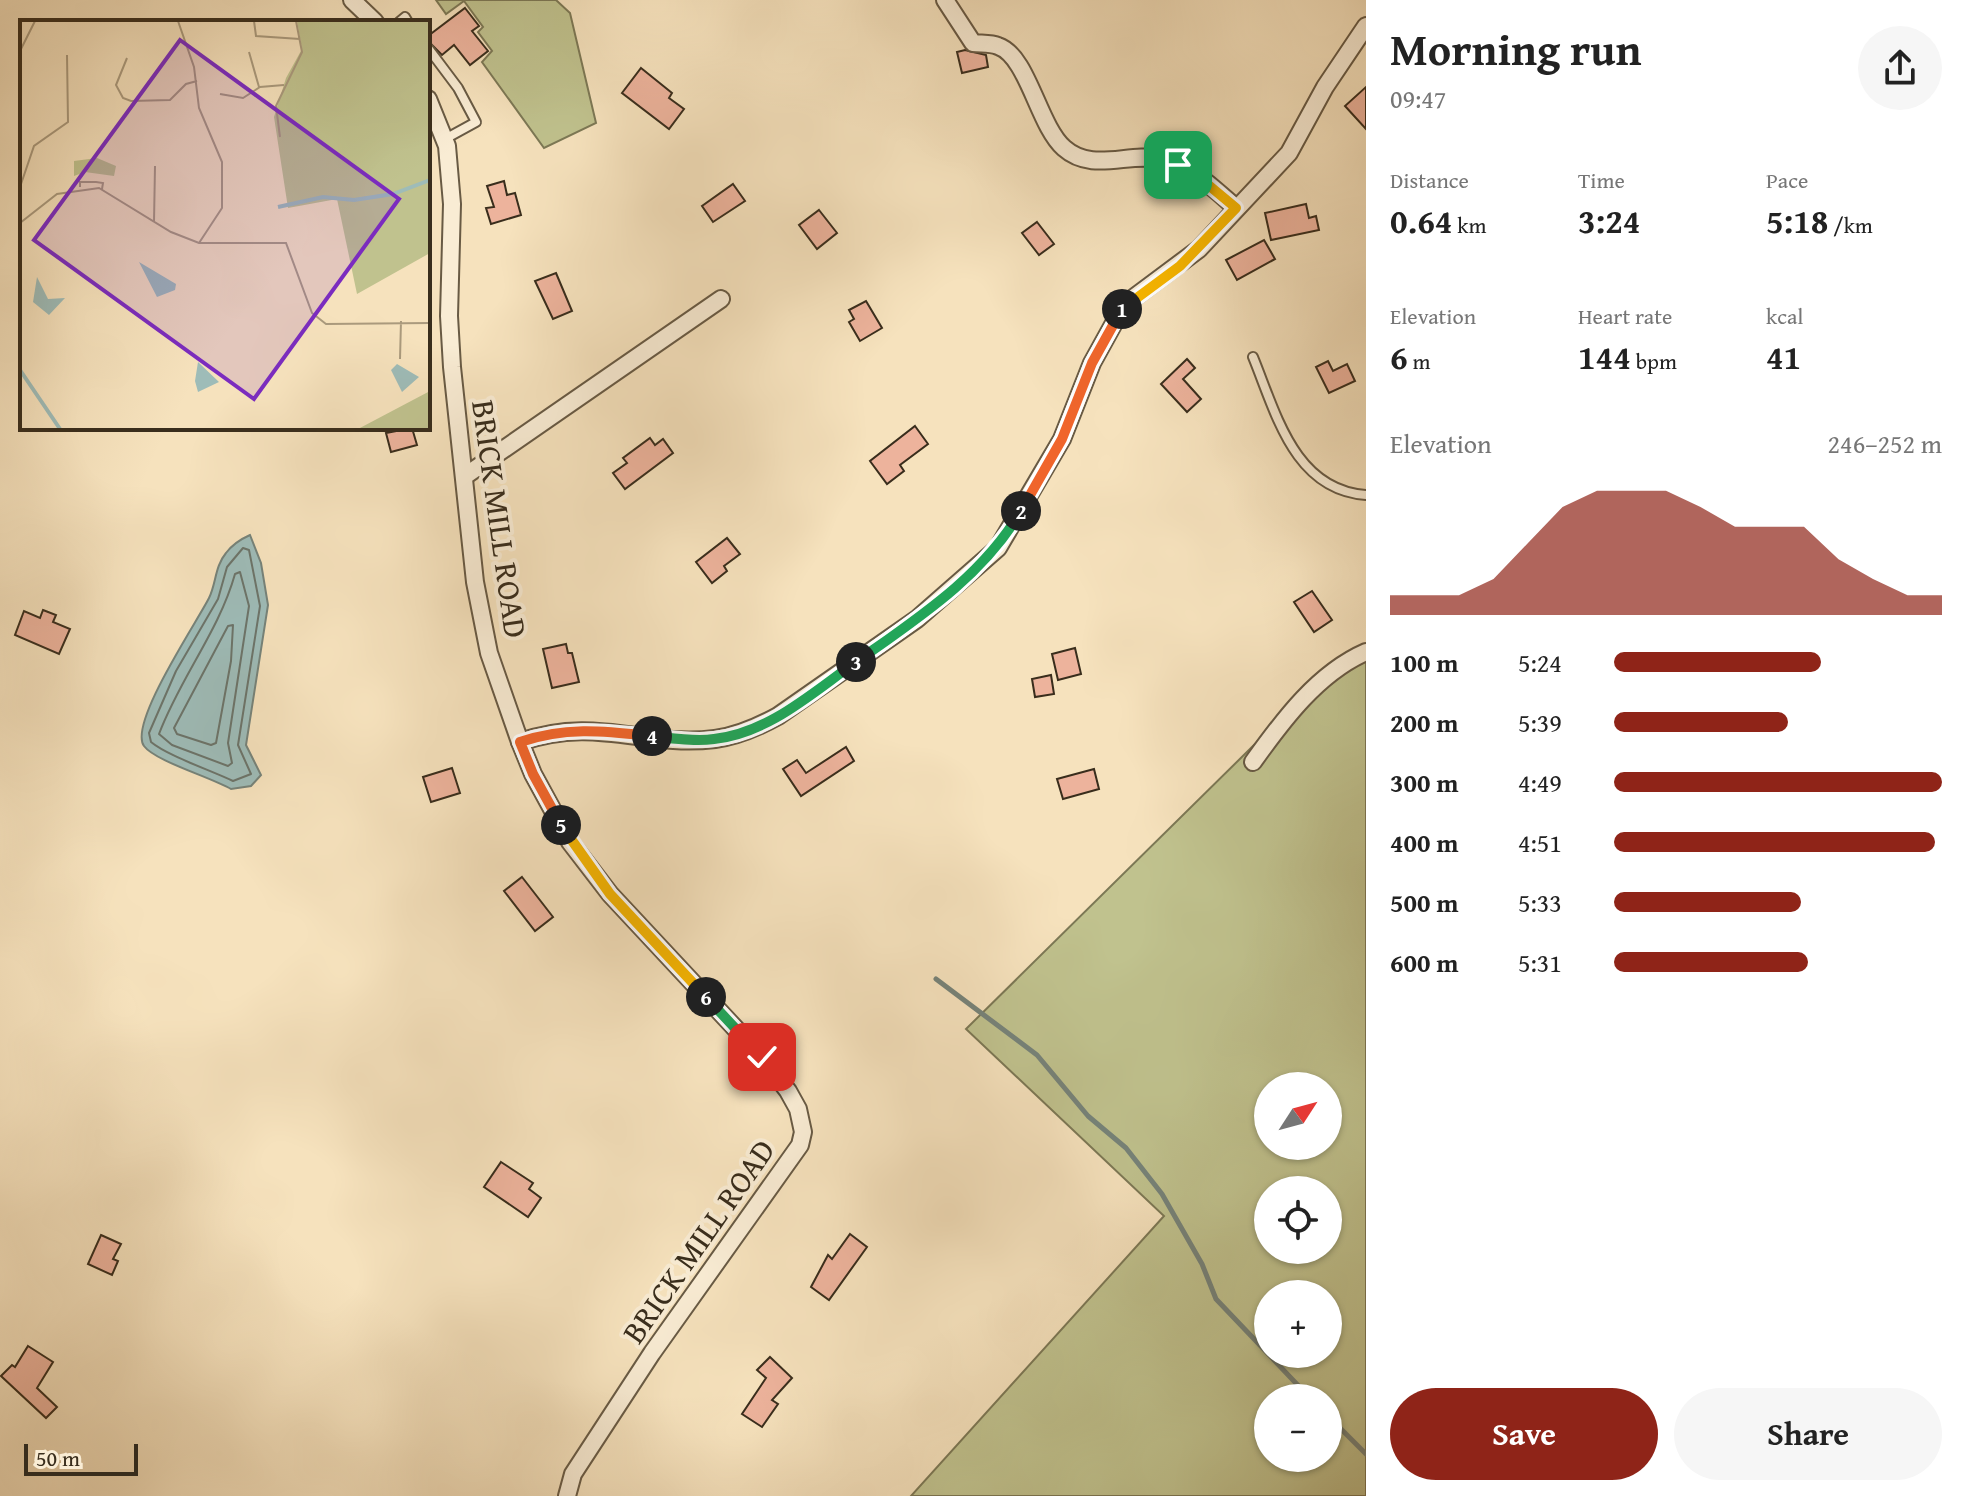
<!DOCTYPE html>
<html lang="en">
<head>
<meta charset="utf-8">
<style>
  body { margin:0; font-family:"Gentium Book Plus",serif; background:#f6f6f6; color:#222; height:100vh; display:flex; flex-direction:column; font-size:30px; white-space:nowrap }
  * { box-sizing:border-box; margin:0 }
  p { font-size:26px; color:#767676 }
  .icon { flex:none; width:44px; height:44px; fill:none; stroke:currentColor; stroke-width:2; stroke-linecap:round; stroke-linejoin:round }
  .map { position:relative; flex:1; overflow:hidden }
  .details { display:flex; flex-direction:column; background:#fff; width:600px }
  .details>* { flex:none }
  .needle { width:52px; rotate:54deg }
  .tools { position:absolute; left:1254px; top:1072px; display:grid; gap:16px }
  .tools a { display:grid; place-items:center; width:88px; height:88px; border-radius:50%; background:#fff; box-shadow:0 2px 6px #0004; font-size:40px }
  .scale { position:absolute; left:24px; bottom:20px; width:114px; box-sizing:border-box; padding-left:8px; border:4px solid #392d1c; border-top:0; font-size:22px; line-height:28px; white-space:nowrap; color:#392d1c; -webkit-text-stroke:6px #f9ecd4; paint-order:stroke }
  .pin { position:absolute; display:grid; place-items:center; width:68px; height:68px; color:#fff; margin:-34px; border-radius:16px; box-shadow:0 4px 12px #0006 }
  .km { position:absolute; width:40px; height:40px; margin:-20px; border-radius:50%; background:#222; color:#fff; font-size:22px; line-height:40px; text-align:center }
  .round { display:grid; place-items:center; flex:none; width:84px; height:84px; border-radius:42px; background:#f6f6f6 }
  .summary { display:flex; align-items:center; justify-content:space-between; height:136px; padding:0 24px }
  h1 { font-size:44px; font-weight:600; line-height:60px }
  .stats { display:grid; grid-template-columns:repeat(3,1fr); gap:12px; height:136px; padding:8px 24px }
  .stats div { display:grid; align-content:center }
  .stats b { font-size:34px; font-weight:600 }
  .stats small { font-size:22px; font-weight:400 }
  .stats p { font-size:22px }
  .chart { height:224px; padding:16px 24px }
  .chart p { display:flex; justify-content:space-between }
  .chart svg { width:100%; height:144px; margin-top:8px; fill:#8f2418; opacity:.7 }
  .cta { display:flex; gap:16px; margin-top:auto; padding:16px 24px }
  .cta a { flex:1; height:92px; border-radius:48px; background:#8f2418; color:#fff; font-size:32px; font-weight:600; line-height:92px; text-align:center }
  .cta a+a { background:#f6f6f6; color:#222 }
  ul { padding:0 24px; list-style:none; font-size:26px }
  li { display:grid; grid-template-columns:128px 96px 1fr; align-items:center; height:60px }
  li i { height:20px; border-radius:10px; background:#8f2418 }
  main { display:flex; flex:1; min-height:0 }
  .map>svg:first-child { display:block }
</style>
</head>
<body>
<main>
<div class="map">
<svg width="1366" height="1496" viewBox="0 0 1366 1496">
  <rect width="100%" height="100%" fill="#f6e2bd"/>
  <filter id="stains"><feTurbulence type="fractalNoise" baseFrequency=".0025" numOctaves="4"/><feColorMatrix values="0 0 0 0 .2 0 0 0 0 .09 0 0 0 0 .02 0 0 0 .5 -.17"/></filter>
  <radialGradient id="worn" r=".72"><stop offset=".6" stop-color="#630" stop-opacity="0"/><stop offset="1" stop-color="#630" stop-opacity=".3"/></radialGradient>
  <g fill="#c0c28e" stroke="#7c7855" stroke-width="2" fill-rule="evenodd">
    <path d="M436,0H556L570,13L596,123L544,148L482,62L492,51L478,32L483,27L464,1L446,14Z"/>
    <path d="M1366,659V1496H911L1164,1216L966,1029L1326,674ZM1268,1086H1328V1146H1268ZM1268,1190H1328V1250H1268ZM1268,1294H1328V1354H1268ZM1268,1398H1328V1458H1268Z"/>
  </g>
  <path fill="#9ebcb8" stroke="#76837a" stroke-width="2" d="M250,535L261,563L268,605L246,745L261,775L251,786L231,789C210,777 155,761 144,746C128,724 197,622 209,598C216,584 215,566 226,553C232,545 241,539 250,535Z"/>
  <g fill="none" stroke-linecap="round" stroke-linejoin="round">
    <g stroke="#6c746a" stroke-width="2">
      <path d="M243,548L249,550L260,606L238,745L251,774L233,781C210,770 168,756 151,742L149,733L176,671L218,599L227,567Z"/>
      <path d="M240,572L249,606L228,743L232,763L228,766L172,745L159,734C180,678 219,631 235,574Z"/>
      <path d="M233,625L231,661L216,743L211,745L177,734L174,728L228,626Z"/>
    </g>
    <g stroke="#76837a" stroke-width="5">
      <path d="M936,979L1037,1055L1088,1116L1126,1148L1162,1194L1202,1264L1216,1299L1310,1398"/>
      <path d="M1328,1416L1366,1454"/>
    </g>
  </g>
  <g fill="#edb39c" stroke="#392d1c" stroke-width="2">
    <path d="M465,8L479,26L472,31L488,51L470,65L454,45L442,55L428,41V36Z"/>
    <path d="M965,50L986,55L988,67L962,73L957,52Z"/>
    <path d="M641,68L672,93L669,98L684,109L669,129L622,93Z"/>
    <path d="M1366,87V129L1345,106Z"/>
    <path d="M504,181L507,195L515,193L521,215L491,224L486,208L494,207L487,186Z"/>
    <path d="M733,184L745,201L713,222L702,206Z"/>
    <path d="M1306,204L1309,218L1316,216L1319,230L1271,240L1265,213Z"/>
    <path d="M819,210L837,233L817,249L799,225Z"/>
    <path d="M1037,222L1054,244L1039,255L1022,233Z"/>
    <path d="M1264,240L1275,259L1237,280L1226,260Z"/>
    <path d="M556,273L572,311L553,319L535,281Z"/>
    <path d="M866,301L882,328L860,341L849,322L854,319L849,310Z"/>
    <path d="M1187,359L1195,368L1183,379L1201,399L1187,412L1161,384Z"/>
    <path d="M1328,361L1333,371L1347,364L1355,381L1329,393L1316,367Z"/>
    <path d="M915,426L928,444L900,465L904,471L887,484L870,461Z"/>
    <path d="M412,428L417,445L391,452L386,433Z"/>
    <path d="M650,438L655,445L663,439L673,453L625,489L613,473L627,463L623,458Z"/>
    <path d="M727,538L740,554L724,566L727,571L712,583L696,562Z"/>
    <path d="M1312,591L1332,620L1314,632L1294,602Z"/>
    <path d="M43,610L56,615L53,622L70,629L59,654L15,635L24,611L40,618Z"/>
    <path d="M566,644L568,653H572L579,682L552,688L543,649Z"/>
    <path d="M1075,648L1081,674L1058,680L1052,654Z"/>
    <path d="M1051,675L1054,694L1035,697L1032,679Z"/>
    <path d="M846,747L854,761L801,796L783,769L797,760L806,773Z"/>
    <path d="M452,768L460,793L431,802L423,777Z"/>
    <path d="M1094,769L1099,789L1063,799L1057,779Z"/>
    <path d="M522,877L553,917L535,931L504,891Z"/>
    <path d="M501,1162L533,1183L529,1189L541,1198L528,1217L484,1187Z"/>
    <path d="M850,1234L867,1247L829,1300L811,1287L828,1255L832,1259Z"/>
    <path d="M101,1235L121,1244L113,1259L118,1261L112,1275L88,1264Z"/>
    <path d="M28,1346L53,1362L37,1388L57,1407L46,1418L1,1376L12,1365L15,1367Z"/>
    <path d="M770,1357L792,1378L772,1400L778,1404L762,1427L742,1414L766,1378L757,1370Z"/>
  </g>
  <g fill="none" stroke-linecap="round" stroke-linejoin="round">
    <g stroke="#685a44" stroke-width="12">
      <g id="service">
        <path d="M399,22L405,17L408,22"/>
        <path d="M428,48L458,88L476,122L445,139"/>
        <path d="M1253,357C1276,413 1294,490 1366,495"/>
      </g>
    </g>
    <g stroke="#685a44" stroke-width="20">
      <g id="minor">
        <path d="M352,0L375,22"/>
        <path d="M945,0L973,43C981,44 991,43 998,46C1028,56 1038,125 1064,148C1092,173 1128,152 1160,159C1191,165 1213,188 1236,208"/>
        <path d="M428,99L447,146L452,204L449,316L452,367L475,582L489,653L520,742L533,774L570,842L610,894L762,1057L788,1091L798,1109L803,1132L800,1145L652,1353L573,1474L567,1496"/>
        <path d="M465,476L721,299"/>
        <path d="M520,742C597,715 644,748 715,739C738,736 758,727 778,716L917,619L998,548L1062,439L1092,363L1124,305L1199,249L1289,153L1325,87L1366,26"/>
        <path d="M1253,762C1283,720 1318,673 1366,652"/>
      </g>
    </g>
    <use href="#service" stroke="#f9ecd4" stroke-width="8"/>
    <use href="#minor" stroke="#f9ecd4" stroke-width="16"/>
  </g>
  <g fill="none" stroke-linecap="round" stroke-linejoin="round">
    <g stroke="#fff" stroke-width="16">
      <path id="split-1" d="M1122,309L1180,266L1236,208L1188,168L1178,165"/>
    </g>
    <g stroke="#fff" stroke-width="16">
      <path id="split-2" d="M1021,511L1062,439L1092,363L1122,309"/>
    </g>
    <g stroke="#fff" stroke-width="16">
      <path id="split-3" d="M856,662C918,618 982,577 1021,511"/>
    </g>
    <g stroke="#fff" stroke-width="16">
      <path id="split-4" d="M652,736C672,738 694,742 714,739C769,733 813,692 856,662"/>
    </g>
    <g stroke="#fff" stroke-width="16">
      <path id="split-5" d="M561,825L533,774L520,742C566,726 605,731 652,736"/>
    </g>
    <g stroke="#fff" stroke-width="16">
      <path id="split-6" d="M561,825L610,894L706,997"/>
    </g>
    <g stroke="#fff" stroke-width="16">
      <path id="split-7" d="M706,997L762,1057"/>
    </g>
    <use href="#split-1" stroke="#f5b400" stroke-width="10"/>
    <use href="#split-2" stroke="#f0652b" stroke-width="10"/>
    <use href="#split-3" stroke="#22a559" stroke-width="10"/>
    <use href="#split-4" stroke="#22a559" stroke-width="10"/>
    <use href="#split-5" stroke="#f0652b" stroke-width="10"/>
    <use href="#split-6" stroke="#f5b400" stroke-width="10"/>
    <use href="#split-7" stroke="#22a559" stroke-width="10"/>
  </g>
  <g text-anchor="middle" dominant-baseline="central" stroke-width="8" stroke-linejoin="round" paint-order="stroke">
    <g font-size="32" fill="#392d1c" stroke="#f9ecd4">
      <text transform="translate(500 519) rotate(82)">BRICK MILL ROAD</text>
      <text transform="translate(698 1241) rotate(-55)">BRICK MILL ROAD</text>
    </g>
  </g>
  <g transform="translate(20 20)">
    <rect width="410" height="410" fill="#f6e2bd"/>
    <path d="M277,1H410V233L337,274L317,179L268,188L254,97L266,58L282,29ZM77,138L96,146L94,156L65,152L54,156V141ZM410,371V409H338Z" fill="#c0c28e"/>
    <path d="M119,242L156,264L155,270L137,277ZM17,257L28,279L45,278L29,295L13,282ZM178,342L199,362L178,372L175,361ZM377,344L399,357L382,372L371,350Z" fill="#9ebcb8"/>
    <path fill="none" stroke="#9ebcb8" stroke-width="4" d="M258,187L303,177L334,180L373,174L410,160M0,350L40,409"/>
    <path fill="none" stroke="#aa9a7d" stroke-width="2" d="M158,1L174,47L179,88L202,142V188L179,223M234,1L236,16L280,19M0,31L15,1M229,32L239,67M107,38L96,65L103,78L111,81L150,80L166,64L177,61M200,74L223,78L240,67L264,65M260,117L256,86L282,32L276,1M0,167L14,126L48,102L47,35M60,167V162H76L83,163L82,169M134,202L135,146M0,203L37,174L79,168L151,212L179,223H266L292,293L306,304L410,303M380,339L381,301"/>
    <path fill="#7b2cbf" fill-opacity="0.15" stroke="#7b2cbf" stroke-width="4" d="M160,20L379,179L234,379L14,220Z"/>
    <rect width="410" height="410" fill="none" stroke="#392d1c" stroke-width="4"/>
  </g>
  <rect width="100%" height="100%" filter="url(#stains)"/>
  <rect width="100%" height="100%" fill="url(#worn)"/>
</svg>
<div class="tools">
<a><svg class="needle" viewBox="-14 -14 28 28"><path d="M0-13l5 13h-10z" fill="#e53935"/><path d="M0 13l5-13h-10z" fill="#767676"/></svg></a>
<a><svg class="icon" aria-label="locate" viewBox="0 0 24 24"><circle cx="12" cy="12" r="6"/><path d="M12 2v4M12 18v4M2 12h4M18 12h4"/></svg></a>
<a>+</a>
<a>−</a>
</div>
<div class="scale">50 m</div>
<div class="pin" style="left:1178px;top:165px;background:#1e9e55"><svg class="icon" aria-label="arrive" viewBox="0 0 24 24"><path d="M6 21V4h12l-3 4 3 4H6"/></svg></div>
<div class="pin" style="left:762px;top:1057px;background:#d93025"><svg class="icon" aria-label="check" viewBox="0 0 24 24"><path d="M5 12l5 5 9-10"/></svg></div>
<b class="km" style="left:1122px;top:309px">1</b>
<b class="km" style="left:1021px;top:511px">2</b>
<b class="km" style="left:856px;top:662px">3</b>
<b class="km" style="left:652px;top:736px">4</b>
<b class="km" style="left:561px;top:825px">5</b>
<b class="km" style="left:706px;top:997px">6</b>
</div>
<section class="details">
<div class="summary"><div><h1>Morning run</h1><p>09:47</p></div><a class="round"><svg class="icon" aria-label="share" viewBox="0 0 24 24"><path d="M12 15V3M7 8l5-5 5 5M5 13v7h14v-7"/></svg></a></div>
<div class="stats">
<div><p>Distance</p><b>0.64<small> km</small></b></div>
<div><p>Time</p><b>3:24</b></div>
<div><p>Pace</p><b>5:18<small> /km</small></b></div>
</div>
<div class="stats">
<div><p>Elevation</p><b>6<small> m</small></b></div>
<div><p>Heart rate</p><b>144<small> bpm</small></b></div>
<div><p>kcal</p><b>41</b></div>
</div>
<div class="chart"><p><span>Elevation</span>246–252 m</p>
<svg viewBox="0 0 160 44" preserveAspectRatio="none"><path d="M0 44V38L10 38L20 38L30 33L40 22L50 11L60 6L70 6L80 6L90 11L100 17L110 17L120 17L130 27L140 33L150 38L160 38V44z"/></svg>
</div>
<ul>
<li><b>100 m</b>5:24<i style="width:63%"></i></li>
<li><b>200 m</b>5:39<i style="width:53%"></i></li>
<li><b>300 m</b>4:49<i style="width:100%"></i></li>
<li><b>400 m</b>4:51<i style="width:98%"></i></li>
<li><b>500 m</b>5:33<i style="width:57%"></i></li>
<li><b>600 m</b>5:31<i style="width:59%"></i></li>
</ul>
<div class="cta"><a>Save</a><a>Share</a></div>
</section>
</main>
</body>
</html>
